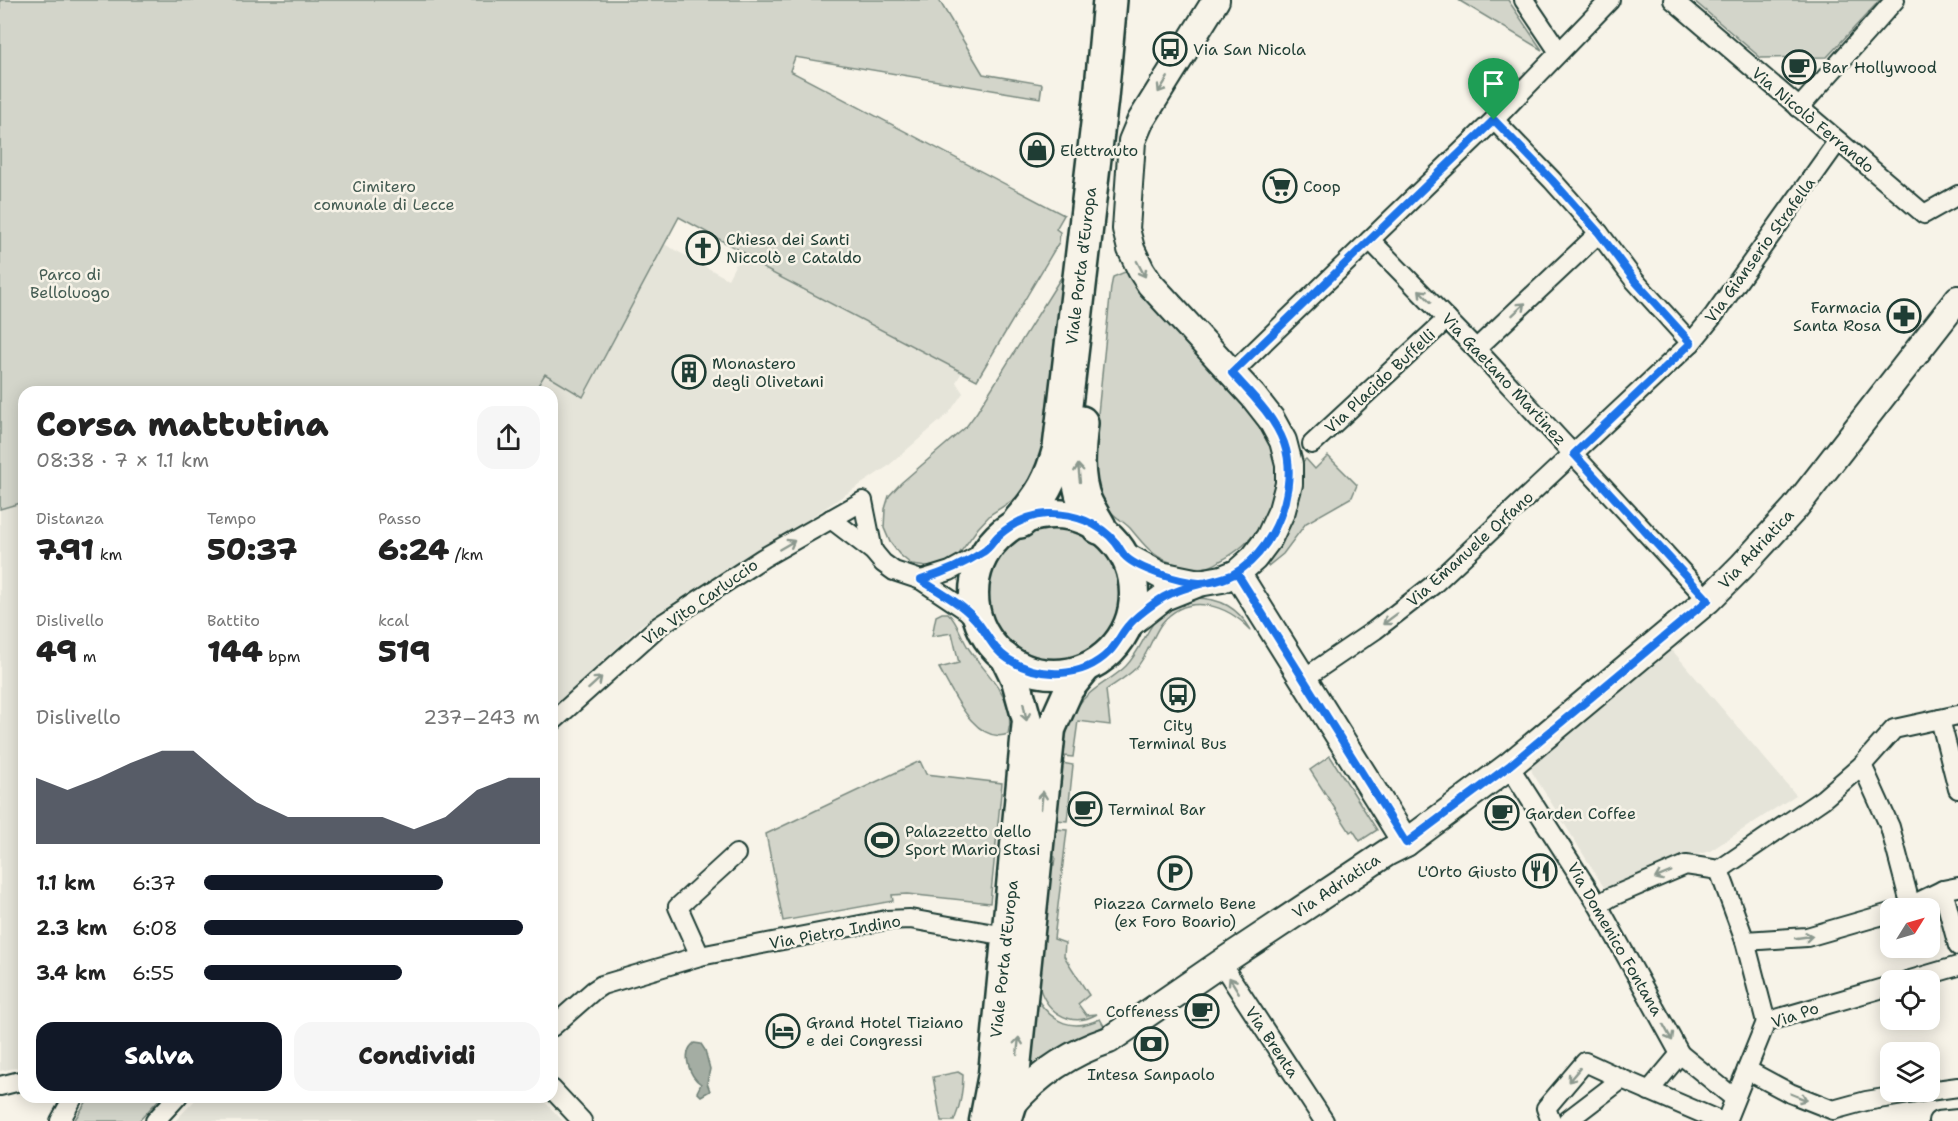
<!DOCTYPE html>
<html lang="it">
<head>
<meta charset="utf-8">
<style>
  body { margin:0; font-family:"Shantell Sans",sans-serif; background:#f6f6f6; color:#222; height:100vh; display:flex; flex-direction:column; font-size:22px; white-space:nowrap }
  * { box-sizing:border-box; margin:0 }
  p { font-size:20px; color:#767676 }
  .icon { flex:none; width:33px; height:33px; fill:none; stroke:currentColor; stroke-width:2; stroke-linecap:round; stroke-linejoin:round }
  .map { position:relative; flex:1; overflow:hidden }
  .drawer { position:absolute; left:18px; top:386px; width:540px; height:717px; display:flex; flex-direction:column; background:#fff; border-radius:18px; box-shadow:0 3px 15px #0003 }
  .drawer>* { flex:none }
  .needle { width:39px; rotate:53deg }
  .tools { position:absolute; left:1880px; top:898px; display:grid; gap:12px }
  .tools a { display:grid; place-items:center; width:60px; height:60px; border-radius:12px; background:#fff; box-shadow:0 3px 15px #0003; font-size:30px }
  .pin { position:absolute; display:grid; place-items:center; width:51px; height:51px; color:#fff; margin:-62px -26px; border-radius:50% 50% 50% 0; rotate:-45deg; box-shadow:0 0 6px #0007 }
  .pin .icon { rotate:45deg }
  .round { display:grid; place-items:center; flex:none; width:63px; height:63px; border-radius:18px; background:#f6f6f6 }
  .head { display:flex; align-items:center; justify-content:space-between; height:102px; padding:0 18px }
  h1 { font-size:33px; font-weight:800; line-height:45px }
  .metrics { display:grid; grid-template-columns:repeat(3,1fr); gap:9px; height:102px; padding:6px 18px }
  .metrics div { display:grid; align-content:center }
  .metrics b { font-size:30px; font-weight:800 }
  .metrics small { font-size:16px; font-weight:400 }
  .metrics p { font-size:16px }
  .chart { height:168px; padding:12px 18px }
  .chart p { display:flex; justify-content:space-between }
  .chart svg { width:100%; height:108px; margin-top:6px; fill:#111827; opacity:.7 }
  .primary-button { display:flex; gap:12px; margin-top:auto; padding:12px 18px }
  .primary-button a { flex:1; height:69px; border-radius:18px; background:#111827; color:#fff; font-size:24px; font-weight:800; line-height:69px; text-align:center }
  .primary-button a+a { background:#f6f6f6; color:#222 }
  ul { padding:0 18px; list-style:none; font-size:20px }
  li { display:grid; grid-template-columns:96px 72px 1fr; align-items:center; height:45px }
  li i { height:15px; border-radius:8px; background:#111827 }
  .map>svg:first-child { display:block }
</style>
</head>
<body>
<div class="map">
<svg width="1958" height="1121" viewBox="0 0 1958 1121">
  <rect width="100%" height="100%" fill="#f7f3e8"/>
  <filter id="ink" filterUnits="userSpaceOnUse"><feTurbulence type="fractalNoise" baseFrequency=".0167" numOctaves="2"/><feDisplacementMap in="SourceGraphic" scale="12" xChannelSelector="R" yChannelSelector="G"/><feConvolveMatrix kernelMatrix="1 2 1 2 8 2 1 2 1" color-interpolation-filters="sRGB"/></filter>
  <g filter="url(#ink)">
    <g fill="#e5e4d9">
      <path d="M664,244L728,279L742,252L757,260L755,264L962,372L956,382L963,393L949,413L887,467L795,528L659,612L640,626L552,709V392H534L545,374L584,397Z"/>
      <path d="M24,502V1066L0,1071V509Z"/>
      <path d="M1672,650L1796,795L1710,851L1655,866L1605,889L1532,772L1531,767L1534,762Z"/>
      <path d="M199,1096L540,1097L563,1121H175Z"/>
    </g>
    <g fill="#d3d5ca" stroke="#79897f" stroke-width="1.5">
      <path d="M0,0H939L983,74L1042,84L1040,98L795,57L790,71L1064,215L1056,229L1060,232L1059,242L977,380L755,264L757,260L679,217L583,397L545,374L534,392H24V502L0,509Z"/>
      <path d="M1458,0H1508L1542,50L1460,1Z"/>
      <path d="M1693,0H1880L1827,57L1761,58Z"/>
      <path d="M1067,268L1045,460L1021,495L991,514L978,528L957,557L941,565L927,567L912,565L899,554L890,542L884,528L885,509L889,496L901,483L966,427L977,412Z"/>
      <path d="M1125,272L1131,275L1139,291L1156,311L1249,411C1263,429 1276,449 1276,473C1276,511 1254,544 1220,561C1217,563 1212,566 1208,567C1196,569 1178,566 1167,561C1151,555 1141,541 1130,528C1124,522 1115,517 1109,510C1100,499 1096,486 1092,472L1111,287L1113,277Z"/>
      <path d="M1328,456L1357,485L1352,497L1306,523L1283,554L1268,566L1267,564C1288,533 1304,501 1301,463L1306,459L1315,469Z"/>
      <circle cx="1054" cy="595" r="70"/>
      <path d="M1195,598C1221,598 1238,608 1251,630C1227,605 1188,591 1162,623C1152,636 1147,657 1136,668C1128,676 1116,683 1106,690L1110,725L1078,721L1073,757L1063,756C1066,732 1069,710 1089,694C1100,684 1115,677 1126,666C1143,649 1149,619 1169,607C1177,603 1187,601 1195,598Z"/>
      <path d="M942,613H948C958,623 961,637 969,649C986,675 1018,698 1008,734C975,746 952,690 939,668L959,663L952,633L932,636L936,616Z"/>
      <path d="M1330,756L1377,830L1360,841L1353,830L1350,832L1310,770Z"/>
      <path d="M920,761L926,774L1002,783L990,903L907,894L892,895L893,901L783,921L766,834Z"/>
      <path d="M1062,763L1073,765L1067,821L1056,820Z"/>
      <path d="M1054,829L1067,830L1054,939L1065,943L1064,956L1089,995L1078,1004L1086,1015L1097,1014C1069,1030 1042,1009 1038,980L1050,865H1054L1055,857L1052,856Z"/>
      <path d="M1037,999C1053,1023 1072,1032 1100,1019L1104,1026L1057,1052L1031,1071Z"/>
      <path d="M958,1072L963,1075C963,1091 960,1107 954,1121H941L933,1077Z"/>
      <path d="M90,1096H161V1097L139,1121H74Z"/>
    </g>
    <path fill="#a4ada3" stroke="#6f8077" stroke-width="1.5" d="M694,1043L701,1044L705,1050L710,1069L707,1083L710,1091L701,1096L697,1092L701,1084C689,1076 681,1053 694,1043Z"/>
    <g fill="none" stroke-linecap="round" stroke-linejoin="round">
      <g stroke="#1f3d34" stroke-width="22">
        <g id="street">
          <path d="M1524,0L1559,52"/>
          <path d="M1673,0L1924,214L1958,195"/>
          <path d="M1799,108L1895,0"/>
          <path d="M1494,120L1552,180L1599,233L1635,281L1691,343"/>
          <path d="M1370,240L1476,349L1708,600"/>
          <path d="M1476,349L1599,233"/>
          <path d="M1232,373L1494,120L1610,0"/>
          <path d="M1312,444L1447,319"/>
          <path d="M831,519L873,551L883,563L894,571L921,580L966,610L980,624"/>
          <path d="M921,580L950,571L986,551"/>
          <path d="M1303,679L1375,630L1433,585L1691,343L1714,315L1838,141"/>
          <path d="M1940,719L1958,789"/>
          <path d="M552,722L659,626L763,558L863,501L873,551"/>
          <path d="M1862,765L1890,827L1911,907"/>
          <path d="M1509,766L1598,905L1680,1054L1734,1098"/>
          <path d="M1719,870L1745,941L1766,1022"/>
          <path d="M1943,890L1958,946"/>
          <path d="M1598,905L1611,897L1686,865L1719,870L1823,799L1862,765L1894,729L1958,715"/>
          <path d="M1904,909L1943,890L1958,887"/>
          <path d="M1745,941L1807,937L1890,913"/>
          <path d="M700,956L678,907L736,854"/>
          <path d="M1221,963L1324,1121"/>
          <path d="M1907,981L1958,966"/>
          <path d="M1766,1022L1890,986"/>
          <path d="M552,1027L593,991L602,985L700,956L886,920L910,919L1006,936"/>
          <path d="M1747,1070L1790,1093L1833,1110L1866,1101L1922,1092"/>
          <path d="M0,1086L24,1080"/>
          <path d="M552,1089L582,1121"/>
          <path d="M1649,1091L1680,1054"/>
          <path d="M1929,1091L1958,1087"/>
          <path d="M60,1121L74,1096"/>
          <path d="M155,1121L178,1096"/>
          <path d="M1551,1121L1546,1108L1585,1062L1622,1079"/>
          <path d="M1567,1121L1622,1079L1720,1121"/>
          <path d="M1726,1121L1766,1022"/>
          <path d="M1938,1121L1958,1119"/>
        </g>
      </g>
      <g stroke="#1f3d34" stroke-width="30">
        <g id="secondary">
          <path d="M1125,556L1160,575L1199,583"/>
          <path d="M1237,573L1406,843"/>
          <path d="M1127,626L1164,597L1199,583L1222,579L1237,573L1254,558L1269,538L1282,510L1289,484V464L1283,441L1271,419L1253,396L1150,284L1141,270L1131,249L1126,229L1132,141L1140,122L1216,0"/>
          <path d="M1012,1105C1039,1073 1070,1053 1109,1040L1221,963L1388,852L1406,843L1509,766L1708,600L1742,566L1795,508L1958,299"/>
        </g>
      </g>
      <g stroke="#1f3d34" stroke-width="33">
        <g id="primary">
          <circle cx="1054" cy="594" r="80"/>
          <path d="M984,1121L993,1074L1027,720L1016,680L1005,657"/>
          <path d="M1007,1121L1012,1105L1051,729L1069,689L1086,668"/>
        </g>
      </g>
      <g stroke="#1f3d34" stroke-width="38">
        <g id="highway">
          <path d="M1081,423C1078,450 1075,477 1085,502C1089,511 1095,519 1099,527"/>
          <path d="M1020,521C1042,496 1051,481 1060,448L1101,98L1110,0"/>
        </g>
      </g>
      <use href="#street" stroke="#f7f3e8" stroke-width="18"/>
      <use href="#secondary" stroke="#f7f3e8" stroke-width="26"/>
      <use href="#primary" stroke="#f7f3e8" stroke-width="28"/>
      <use href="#highway" stroke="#f7f3e8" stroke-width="33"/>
    </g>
    <defs><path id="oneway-shaft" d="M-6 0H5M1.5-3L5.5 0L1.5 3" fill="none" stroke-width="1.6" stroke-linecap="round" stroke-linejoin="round" transform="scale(1.5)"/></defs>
    <g stroke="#8b988e">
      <use href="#oneway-shaft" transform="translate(1163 85) rotate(122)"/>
      <use href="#oneway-shaft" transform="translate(1141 269) rotate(62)"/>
      <use href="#oneway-shaft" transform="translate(1425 296) rotate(-134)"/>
      <use href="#oneway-shaft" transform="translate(1519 309) rotate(-43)"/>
      <use href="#oneway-shaft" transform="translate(1079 473) rotate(-96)"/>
      <use href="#oneway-shaft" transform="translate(787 545) rotate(-30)"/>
      <use href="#oneway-shaft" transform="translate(1390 619) rotate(143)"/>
      <use href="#oneway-shaft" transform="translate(595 683) rotate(-42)"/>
      <use href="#oneway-shaft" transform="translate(1025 712) rotate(79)"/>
      <use href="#oneway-shaft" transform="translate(1042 800) rotate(-84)"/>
      <use href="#oneway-shaft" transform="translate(1663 875) rotate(157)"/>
      <use href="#oneway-shaft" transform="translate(1804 937) rotate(-8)"/>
      <use href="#oneway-shaft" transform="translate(1234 985) rotate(-122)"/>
      <use href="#oneway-shaft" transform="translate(1668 1033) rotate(61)"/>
      <use href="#oneway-shaft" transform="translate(1018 1046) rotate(-84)"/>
      <use href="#oneway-shaft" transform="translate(1574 1075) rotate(130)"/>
      <use href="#oneway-shaft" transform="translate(1799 1097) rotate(22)"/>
    </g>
  </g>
  <g fill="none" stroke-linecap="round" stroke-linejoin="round" filter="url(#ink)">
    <g stroke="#fff" stroke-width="12">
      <path id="route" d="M1494,120L1232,373C1251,394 1274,416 1284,443C1303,496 1262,584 1199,583C1181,582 1136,569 1124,555C1121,551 1119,547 1116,543C1100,523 1073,513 1047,514C1029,515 1012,524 998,536C993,541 990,548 983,552C963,565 943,573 921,580C941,593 965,605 979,624C989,637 993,649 1008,659C1039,679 1082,679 1109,652C1117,644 1121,634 1128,626C1135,617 1154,603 1164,597C1187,584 1214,583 1237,573L1406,843L1509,766L1708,600L1574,454L1691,343L1635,281L1599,233L1552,180L1494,120"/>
    </g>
    <use href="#route" stroke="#1a73e8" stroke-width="8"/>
  </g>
  <defs>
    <g id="bus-ring" transform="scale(1.725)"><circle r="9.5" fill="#f7f3e8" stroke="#1f3d34" stroke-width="1.5"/><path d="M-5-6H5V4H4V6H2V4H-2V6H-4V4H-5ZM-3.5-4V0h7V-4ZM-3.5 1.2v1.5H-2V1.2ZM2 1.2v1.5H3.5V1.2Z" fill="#1f3d34"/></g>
    <g id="cafe-ring" transform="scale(1.725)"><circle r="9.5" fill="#f7f3e8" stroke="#1f3d34" stroke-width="1.5"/><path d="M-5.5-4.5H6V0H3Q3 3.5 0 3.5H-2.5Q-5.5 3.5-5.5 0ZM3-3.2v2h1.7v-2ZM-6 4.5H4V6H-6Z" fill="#1f3d34"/></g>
    <g id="shop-ring" transform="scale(1.725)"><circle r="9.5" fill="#f7f3e8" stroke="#1f3d34" stroke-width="1.5"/><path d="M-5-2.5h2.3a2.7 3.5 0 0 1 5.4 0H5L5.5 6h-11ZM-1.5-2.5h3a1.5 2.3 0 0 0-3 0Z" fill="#1f3d34"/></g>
    <g id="supermarket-ring" transform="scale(1.725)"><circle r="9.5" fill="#f7f3e8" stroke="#1f3d34" stroke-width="1.5"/><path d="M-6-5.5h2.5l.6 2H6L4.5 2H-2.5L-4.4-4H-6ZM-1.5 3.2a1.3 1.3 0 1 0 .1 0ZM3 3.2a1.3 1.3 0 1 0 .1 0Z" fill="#1f3d34"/></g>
    <g id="church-ring" transform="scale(1.725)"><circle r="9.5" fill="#f7f3e8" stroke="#1f3d34" stroke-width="1.5"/><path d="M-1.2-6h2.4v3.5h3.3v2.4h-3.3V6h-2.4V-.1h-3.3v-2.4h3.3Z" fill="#1f3d34"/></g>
    <g id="pharmacy-ring" transform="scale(1.725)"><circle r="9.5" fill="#f7f3e8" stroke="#1f3d34" stroke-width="1.5"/><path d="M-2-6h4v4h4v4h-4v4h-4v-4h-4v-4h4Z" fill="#1f3d34"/></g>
    <g id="building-ring" transform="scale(1.725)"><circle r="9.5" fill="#f7f3e8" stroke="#1f3d34" stroke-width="1.5"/><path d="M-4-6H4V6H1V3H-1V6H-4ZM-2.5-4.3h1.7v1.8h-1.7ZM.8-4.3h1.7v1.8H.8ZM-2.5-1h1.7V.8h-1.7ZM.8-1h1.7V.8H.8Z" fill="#1f3d34"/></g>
    <g id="stadium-ring" transform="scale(1.725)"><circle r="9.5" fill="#f7f3e8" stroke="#1f3d34" stroke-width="1.5"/><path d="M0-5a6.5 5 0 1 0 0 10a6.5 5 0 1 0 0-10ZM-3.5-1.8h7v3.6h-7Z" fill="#1f3d34"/></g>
    <g id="restaurant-ring" transform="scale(1.725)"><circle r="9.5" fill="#f7f3e8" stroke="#1f3d34" stroke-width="1.5"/><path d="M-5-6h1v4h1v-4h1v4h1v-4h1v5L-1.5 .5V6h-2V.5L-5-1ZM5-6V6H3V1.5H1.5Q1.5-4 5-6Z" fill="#1f3d34"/></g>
    <g id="parking-ring" transform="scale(1.725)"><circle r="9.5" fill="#f7f3e8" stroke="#1f3d34" stroke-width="1.5"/><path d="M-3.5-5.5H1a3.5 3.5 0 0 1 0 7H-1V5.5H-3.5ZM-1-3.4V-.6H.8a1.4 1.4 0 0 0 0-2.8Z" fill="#1f3d34"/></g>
    <g id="hotel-ring" transform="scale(1.725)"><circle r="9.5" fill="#f7f3e8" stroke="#1f3d34" stroke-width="1.5"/><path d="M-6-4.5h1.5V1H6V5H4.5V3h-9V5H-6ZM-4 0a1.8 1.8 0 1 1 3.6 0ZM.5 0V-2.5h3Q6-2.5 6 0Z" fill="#1f3d34"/></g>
    <g id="bank-ring" transform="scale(1.725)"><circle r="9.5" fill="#f7f3e8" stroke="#1f3d34" stroke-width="1.5"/><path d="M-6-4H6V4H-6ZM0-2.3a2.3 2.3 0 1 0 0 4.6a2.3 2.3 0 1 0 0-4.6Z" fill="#1f3d34"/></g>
  </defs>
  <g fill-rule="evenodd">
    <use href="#bus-ring" x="1170" y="49"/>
    <use href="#cafe-ring" x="1799" y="67"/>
    <use href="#shop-ring" x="1037" y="150"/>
    <use href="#supermarket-ring" x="1280" y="186"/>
    <use href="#church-ring" x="703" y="248"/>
    <use href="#pharmacy-ring" x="1904" y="316"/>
    <use href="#building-ring" x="689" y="372"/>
    <use href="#bus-ring" x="1178" y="695"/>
    <use href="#cafe-ring" x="1085" y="809"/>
    <use href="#cafe-ring" x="1502" y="813"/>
    <use href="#stadium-ring" x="882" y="840"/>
    <use href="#restaurant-ring" x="1540" y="871"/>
    <use href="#parking-ring" x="1175" y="873"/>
    <use href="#cafe-ring" x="1202" y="1011"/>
    <use href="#hotel-ring" x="783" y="1031"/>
    <use href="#bank-ring" x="1151" y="1044"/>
  </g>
  <g text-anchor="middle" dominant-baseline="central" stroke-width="5" stroke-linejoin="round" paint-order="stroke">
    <g font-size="16" fill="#1f3d34" stroke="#f7f3e8" text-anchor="start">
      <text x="1193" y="49">Via San Nicola</text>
      <text x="1822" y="67">Bar Hollywood</text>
      <text x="1060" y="150">Elettrauto</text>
      <text x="1303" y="186">Coop</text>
      <text x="726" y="239">Chiesa dei Santi<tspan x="726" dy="18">Niccolò e Cataldo</tspan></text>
      <text x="1881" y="307" text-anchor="end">Farmacia<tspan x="1881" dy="18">Santa Rosa</tspan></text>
      <text x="712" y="363">Monastero<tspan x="712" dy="18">degli Olivetani</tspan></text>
      <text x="1178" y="725" text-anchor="middle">City<tspan x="1178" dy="18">Terminal Bus</tspan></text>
      <text x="1108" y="809">Terminal Bar</text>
      <text x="1525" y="813">Garden Coffee</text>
      <text x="905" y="831">Palazzetto dello<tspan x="905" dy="18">Sport Mario Stasi</tspan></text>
      <text x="1517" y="871" text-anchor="end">L'Orto Giusto</text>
      <text x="1175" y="903" text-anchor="middle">Piazza Carmelo Bene<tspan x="1175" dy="18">(ex Foro Boario)</tspan></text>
      <text x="1179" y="1011" text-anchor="end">Coffeness</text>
      <text x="806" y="1022">Grand Hotel Tiziano<tspan x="806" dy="18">e dei Congressi</tspan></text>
      <text x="1151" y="1074" text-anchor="middle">Intesa Sanpaolo</text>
    </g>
    <g font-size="16" fill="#1f3d34" stroke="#f7f3e8">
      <text transform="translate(1813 120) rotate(40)">Via Nicolò Ferrando</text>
      <text transform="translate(1760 250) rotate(-54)">Via Gianserio Strafella</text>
      <text transform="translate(1081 266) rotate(-83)">Viale Porta d'Europa</text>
      <text transform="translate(1504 379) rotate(47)">Via Gaetano Martinez</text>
      <text transform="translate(1380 381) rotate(-43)">Via Placido Buffelli</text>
      <text transform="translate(1470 549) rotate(-42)">Via Emanuele Orfano</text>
      <text transform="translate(1756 549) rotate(-47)">Via Adriatica</text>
      <text transform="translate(700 602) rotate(-35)">Via Vito Carluccio</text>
      <text transform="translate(1336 886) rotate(-34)">Via Adriatica</text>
      <text transform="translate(835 932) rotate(-10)">Via Pietro Indino</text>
      <text transform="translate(1615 939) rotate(60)">Via Domenico Fontana</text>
      <text transform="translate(1004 959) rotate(-84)">Viale Porta d'Europa</text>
      <text transform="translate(1795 1015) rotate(-19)">Via Po</text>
      <text transform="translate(1272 1042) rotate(56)">Via Brenta</text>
    </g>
    <g font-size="16" fill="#435b52" stroke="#f7f3e8">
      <text x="384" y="186">Cimitero<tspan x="384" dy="18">comunale di Lecce</tspan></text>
      <text x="70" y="274">Parco di<tspan x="70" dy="18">Belloluogo</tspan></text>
    </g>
  </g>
</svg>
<div class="tools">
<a><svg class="needle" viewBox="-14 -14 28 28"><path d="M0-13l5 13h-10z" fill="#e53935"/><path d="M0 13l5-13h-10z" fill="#767676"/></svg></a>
<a><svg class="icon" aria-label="locate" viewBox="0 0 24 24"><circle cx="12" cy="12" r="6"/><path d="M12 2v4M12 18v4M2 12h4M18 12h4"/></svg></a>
<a><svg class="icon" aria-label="layers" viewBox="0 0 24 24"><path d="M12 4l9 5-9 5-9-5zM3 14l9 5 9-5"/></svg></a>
</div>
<div class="pin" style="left:1494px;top:120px;background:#1e9e55"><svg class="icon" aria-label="arrive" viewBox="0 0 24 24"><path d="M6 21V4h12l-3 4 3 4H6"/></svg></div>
<section class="drawer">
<div class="head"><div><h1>Corsa mattutina</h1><p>08:38 · 7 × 1.1 km</p></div><a class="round"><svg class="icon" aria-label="share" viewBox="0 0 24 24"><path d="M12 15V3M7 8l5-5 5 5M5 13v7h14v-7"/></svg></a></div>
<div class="metrics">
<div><p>Distanza</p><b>7.91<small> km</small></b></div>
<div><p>Tempo</p><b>50:37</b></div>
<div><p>Passo</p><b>6:24<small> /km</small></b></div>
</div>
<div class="metrics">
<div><p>Dislivello</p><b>49<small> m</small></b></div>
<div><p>Battito</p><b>144<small> bpm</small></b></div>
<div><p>kcal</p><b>519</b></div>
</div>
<div class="chart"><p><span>Dislivello</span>237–243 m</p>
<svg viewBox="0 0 160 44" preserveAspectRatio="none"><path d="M0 44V17L10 22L20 17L30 11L40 6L50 6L60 17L70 27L80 33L90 33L100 33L110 33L120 38L130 33L140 22L150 17L160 17V44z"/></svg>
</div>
<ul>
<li><b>1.1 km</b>6:37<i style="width:71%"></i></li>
<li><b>2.3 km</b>6:08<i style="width:95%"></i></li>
<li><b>3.4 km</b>6:55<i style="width:59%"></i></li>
</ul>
<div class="primary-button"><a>Salva</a><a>Condividi</a></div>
</section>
</div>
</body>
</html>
